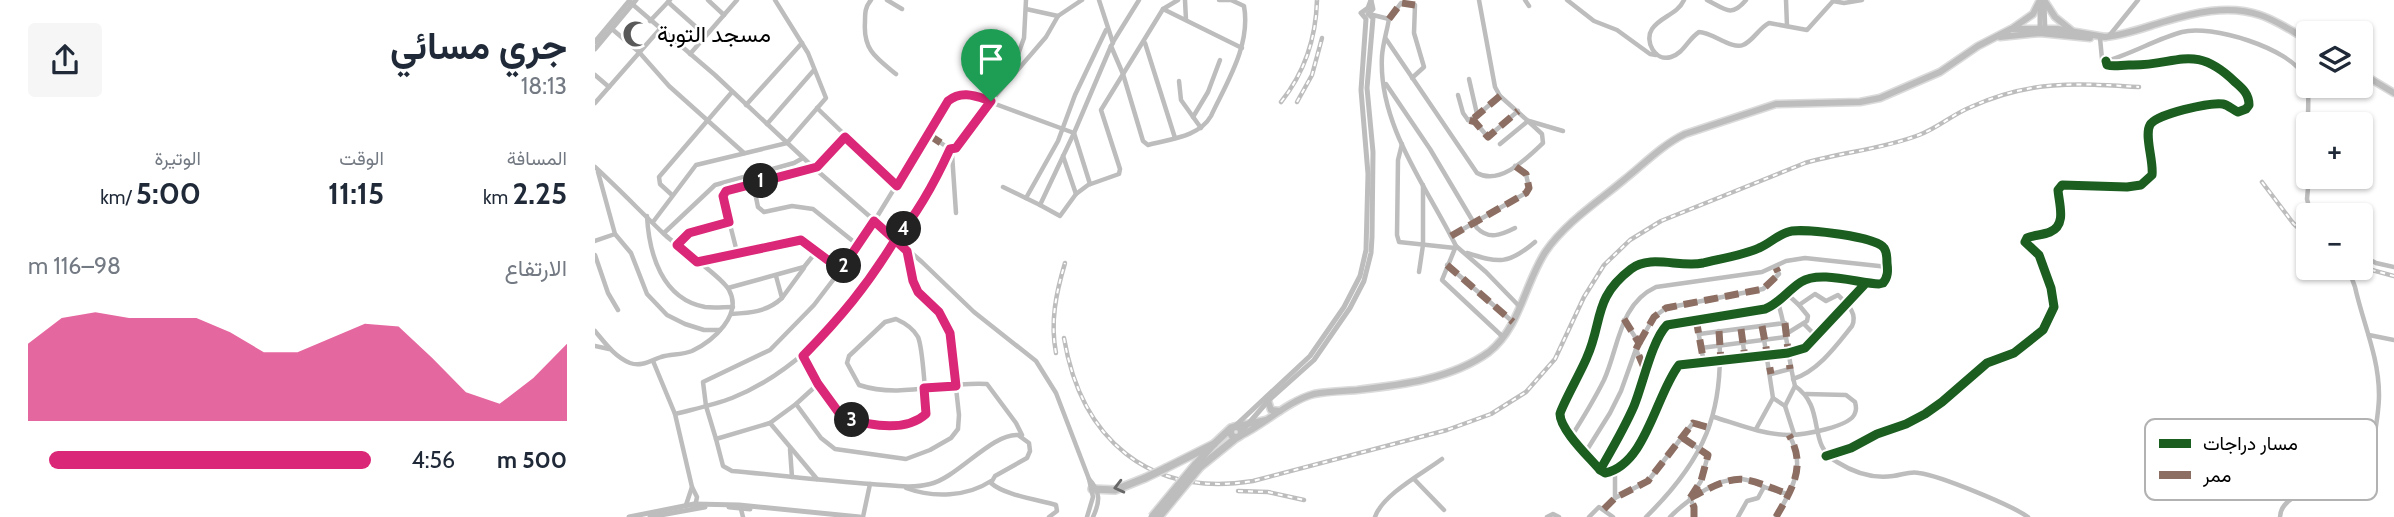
<!DOCTYPE html>
<html lang="ar">
<head>
<meta charset="utf-8">
<style>
  body { margin:0; font-family:Cabin,Vazirmatn,sans-serif; background:#f6f6f7; color:#1f2937; direction:rtl; height:100vh; display:flex; flex-direction:column; font-size:26px; white-space:nowrap }
  * { box-sizing:border-box; margin:0 }
  p { font-size:23px; color:#747a83 }
  .icon { flex:none; width:38px; height:38px; fill:none; stroke:currentColor; stroke-width:2; stroke-linecap:round; stroke-linejoin:round }
  .map { position:relative; flex:1; overflow:hidden; direction:ltr }
  .panel { display:flex; flex-direction:column; background:#fff; width:595px }
  .panel>* { flex:none }
  .tools { position:absolute; left:1701px; top:21px; display:grid; gap:14px }
  .tools a { display:grid; place-items:center; width:77px; height:77px; border-radius:7px; background:#fff; box-shadow:0 2px 5px #0004; font-size:35px }
  .pin { position:absolute; display:grid; place-items:center; width:60px; height:60px; color:#fff; margin:-72px -30px; border-radius:50% 50% 50% 0; rotate:-45deg; box-shadow:0 0 7px #0007 }
  .pin .icon { rotate:45deg }
  .km { position:absolute; width:35px; height:35px; margin:-18px; border-radius:50%; background:#222; color:#fff; font-size:19px; line-height:35px; text-align:center }
  .round { display:grid; place-items:center; flex:none; width:74px; height:74px; border-radius:7px; background:#f6f6f7 }
  .summary { display:flex; align-items:center; justify-content:space-between; height:119px; padding:0 28px }
  h1 { font-size:38px; font-weight:700; line-height:52px }
  .figures { display:grid; grid-template-columns:repeat(3,1fr); gap:10px; height:119px; padding:7px 28px }
  .figures div { display:grid; align-content:center }
  .figures b { font-size:30px; font-weight:700 }
  .figures small { font-size:19px; font-weight:400 }
  .figures p { font-size:19px }
  .chart { height:196px; padding:14px 28px }
  .chart p { display:flex; justify-content:space-between }
  .chart svg { width:100%; height:126px; margin-top:7px; fill:#db2777; opacity:.7 }
  ul { padding:0 28px; list-style:none; font-size:23px }
  li { display:grid; grid-template-columns:112px 84px 1fr; align-items:center; height:52px }
  li i { height:18px; border-radius:9px; background:#db2777 }
  main { display:flex; flex:1; min-height:0 }
  .map>svg:first-child { display:block }
</style>
</head>
<body>
<main>
<div class="map">
<svg width="1799" height="517" viewBox="0 0 1799 517">
  <rect width="100%" height="100%" fill="#fff"/>
  <g fill="none" stroke-linecap="round" stroke-linejoin="round">
    <g stroke="#dbdbdb" stroke-width="9">
      <g id="primary">
        <path d="M1449,0L1460,17L1476,30"/>
        <path d="M1418,28L1438,14L1445,0"/>
        <path d="M1405,37L1445,33L1495,38"/>
        <path d="M1510,37C1530,35 1548,28 1568,22C1598,13 1633,4 1665,15C1681,20 1698,32 1713,40"/>
        <path d="M1766,73L1799,93"/>
        <path d="M673,401L676,410L685,411"/>
        <path d="M643,426L671,420"/>
        <path d="M645,436C670,424 693,401 719,394C733,391 748,391 762,390C806,385 857,379 894,352C925,328 930,282 951,251C971,222 1004,201 1030,179C1049,164 1067,145 1090,134L1181,104L1265,102L1285,98L1345,72L1383,46L1416,29H1463L1510,37"/>
      </g>
    </g>
    <g stroke="#dbdbdb" stroke-width="10">
      <g id="trunk">
        <circle cx="641" cy="432" r="5.5"/>
        <path d="M600,465L619,444L636,428"/>
        <path d="M605,467L641,438"/>
        <path d="M571,468L619,444"/>
        <path d="M497,489L520,490L550,478"/>
      </g>
    </g>
    <g stroke="#bdbdbd" stroke-width="4.5">
      <path d="M75,0L73,2L110,35"/>
      <path d="M113,0L129,15"/>
      <path d="M276,0C270,7 270,13 270,22C268,50 281,58 301,74"/>
      <path d="M292,0L307,9"/>
      <path d="M504,0L518,43L516,46L528,74L548,141L553,145C575,139 604,137 616,116C632,82 656,45 649,6L636,0H624"/>
      <path d="M590,0L591,20"/>
      <path d="M884,0L900,87L905,96L933,121L905,144"/>
      <path d="M930,0L934,6"/>
      <path d="M972,0L999,21L1022,30L1055,54L1061,55"/>
      <path d="M1089,0C1082,15 1066,16 1057,29C1049,41 1060,62 1076,57C1089,53 1093,39 1104,32C1117,32 1137,50 1148,45C1158,41 1164,28 1174,23L1212,30L1239,0"/>
      <path d="M1112,0C1130,9 1136,18 1151,0"/>
      <path d="M1191,0L1192,26"/>
      <path d="M1238,1L1249,3L1267,0"/>
      <path d="M36,3L120,75L218,167L327,262L379,312L441,361L461,393L494,479L498,497L492,517"/>
      <path d="M431,9L463,16"/>
      <path d="M568,9L647,48"/>
      <path d="M774,14L794,19C792,31 788,43 787,56C783,125 832,187 861,246L847,280L908,337"/>
      <path d="M794,19L806,3L820,5L819,33L829,67L817,78"/>
      <path d="M55,21L73,2"/>
      <path d="M17,29L44,52L74,86L149,153"/>
      <path d="M1514,36L1543,0"/>
      <path d="M1505,38L1507,59L1511,61C1537,54 1561,39 1587,32C1615,24 1695,48 1709,76C1717,92 1711,120 1713,139"/>
      <path d="M791,39L882,173C905,186 932,158 948,143L947,134L933,121"/>
      <path d="M518,42L544,0"/>
      <path d="M550,43L580,138"/>
      <path d="M95,54L142,0"/>
      <path d="M416,74L429,38L431,0"/>
      <path d="M0,75L14,87"/>
      <path d="M874,79L882,114"/>
      <path d="M584,81L586,100L606,128"/>
      <path d="M791,84L835,149L882,228C894,240 906,235 920,228"/>
      <path d="M863,95L868,113L873,120"/>
      <path d="M905,96L879,118L873,120L880,122L893,137L923,111"/>
      <path d="M0,103L65,29"/>
      <path d="M151,105L207,43"/>
      <path d="M222,108L302,185"/>
      <path d="M598,117L613,92L625,60"/>
      <path d="M934,121L968,131"/>
      <path d="M172,124L219,70"/>
      <path d="M334,135L355,149L357,154L361,213"/>
      <path d="M807,144L803,160L802,235L804,242L860,248"/>
      <path d="M468,156L481,194"/>
      <path d="M0,167C24,189 46,212 69,234C83,247 127,277 134,290C148,315 118,341 97,351C87,355 76,354 66,357C55,361 46,367 35,363C20,357 10,343 0,331"/>
      <path d="M3,172L20,234L36,253L52,294L72,315L90,324L109,330H125"/>
      <path d="M1714,177L1712,199L1716,215"/>
      <path d="M158,183L163,207L169,212L197,206L218,209L264,246"/>
      <path d="M408,187L445,205L479,133L516,46"/>
      <path d="M77,195L65,184L64,177L137,92"/>
      <path d="M431,198L463,141L480,95L511,30"/>
      <path d="M445,205L465,216L481,194L493,185L524,174L525,169L506,110L568,9L583,0"/>
      <path d="M52,216C54,254 67,299 110,307C119,308 129,307 138,307"/>
      <path d="M58,222L101,165L192,143L231,98L213,53L180,0"/>
      <path d="M69,233L120,185L199,163L208,158"/>
      <path d="M856,236L931,193L934,188L931,174L920,166"/>
      <path d="M0,241L20,234"/>
      <path d="M82,245L95,233L134,222"/>
      <path d="M861,246L891,272L924,306"/>
      <path d="M142,252L129,201L128,196L131,191L222,167L250,137"/>
      <path d="M872,253C904,263 913,265 940,242"/>
      <path d="M0,255L13,293L23,310"/>
      <path d="M1766,255L1781,263L1799,267"/>
      <path d="M102,262L205,240L246,270"/>
      <path d="M852,265L918,322"/>
      <path d="M824,272L828,245V185"/>
      <path d="M133,288L209,267L221,252"/>
      <path d="M1192,294L1204,305"/>
      <path d="M187,298L209,268"/>
      <path d="M1183,303C1192,330 1193,359 1200,386C1232,408 1211,445 1242,462C1258,472 1278,479 1298,476C1307,475 1315,471 1324,473C1346,476 1416,505 1433,517"/>
      <path d="M136,314C155,313 172,312 187,298L181,276"/>
      <path d="M1101,319L1109,363"/>
      <path d="M1029,320L1044,343L1041,349L1051,374"/>
      <path d="M1209,324L1222,337"/>
      <path d="M1167,326L1178,398"/>
      <path d="M1146,329L1150,358"/>
      <path d="M1104,334L1190,323"/>
      <path d="M1191,334L1212,321L1213,316L1204,305L1220,294L1231,301L1243,295C1252,304 1263,313 1257,326C1241,346 1223,371 1198,379"/>
      <path d="M1774,335L1799,340"/>
      <path d="M1044,343L1059,317L1071,308L1168,289L1184,274L1181,268"/>
      <path d="M0,346L14,349"/>
      <path d="M1106,348L1191,337"/>
      <path d="M208,356L223,384L247,417C275,426 302,430 329,416C333,408 327,346 323,337C318,328 310,323 301,319L290,322L254,356L252,363L264,385C306,399 349,381 392,384L421,423L427,435"/>
      <path d="M58,361L80,414"/>
      <path d="M1176,374L1195,369"/>
      <path d="M223,384L201,404L175,423L121,439L128,466L137,471C183,475 229,481 276,484C295,485 316,489 335,484C362,478 397,433 423,435L434,443L435,451L432,458L400,476L396,483C409,495 444,500 461,505L462,511L454,517"/>
      <path d="M201,404L226,438L240,449L311,459L335,450L356,438L363,429L364,415L355,333L344,312L320,287L312,251"/>
      <path d="M1190,406L1200,386"/>
      <path d="M1119,417C1142,424 1169,435 1194,435C1208,435 1256,427 1260,413C1262,409 1261,406 1260,402L1251,395L1211,394"/>
      <path d="M175,423L222,479"/>
      <path d="M1161,429L1178,398L1190,406L1199,434"/>
      <path d="M976,437C988,418 999,400 1009,380C1024,347 1024,304 1061,287L1167,272L1191,261L1210,258L1293,267"/>
      <path d="M1088,438L1113,455L1106,481L1095,498L1099,507V517"/>
      <path d="M121,439L111,406L108,382L175,350L219,305L264,246L353,101L360,95H376L479,133L495,184"/>
      <path d="M195,449L197,477"/>
      <path d="M990,453L1015,413L1026,391L1041,349"/>
      <path d="M1231,456L1256,448L1282,434L1311,424L1330,414L1347,402L1392,363L1419,353L1448,330L1459,307L1456,288L1444,255L1430,242L1432,238C1439,235 1448,235 1455,232C1472,225 1464,204 1463,190L1467,185L1532,187L1546,185L1557,175C1559,162 1549,135 1555,125C1560,114 1616,102 1628,104C1633,105 1638,110 1643,112L1651,109L1654,105C1654,94 1648,89 1640,82C1598,41 1581,67 1534,65C1526,65 1519,67 1512,65L1511,61"/>
      <path d="M1005,470C1017,449 1029,429 1039,406C1048,384 1057,340 1072,325L1170,309C1185,303 1192,291 1206,282C1224,270 1263,283 1284,284L1288,283C1293,277 1293,271 1292,263C1292,259 1292,252 1289,248C1281,236 1211,229 1197,231C1184,233 1176,243 1164,248C1149,255 1124,259 1108,263C1085,268 1055,254 1036,269C998,298 1008,321 992,357C988,368 966,407 965,414C965,430 995,458 1005,470L1010,473C1051,465 1061,394 1084,365L1193,353L1210,348L1271,283"/>
      <path d="M494,479C506,492 505,502 498,517"/>
      <path d="M819,479L849,510"/>
      <path d="M311,488C338,498 372,497 396,481"/>
      <path d="M1020,498V469"/>
      <path d="M91,505L97,487"/>
      <path d="M100,507L102,497L97,487L80,414C99,409 119,405 137,398C183,380 223,344 255,307C272,286 284,262 300,240C305,233 312,227 317,220C333,199 344,173 355,149L361,147L396,101L451,37L463,16L487,0"/>
      <path d="M146,509L148,517"/>
      <path d="M1009,509L1020,498L1053,481L1098,423H1103L1113,429"/>
      <path d="M268,517L275,484"/>
      <path d="M780,517C787,495 828,473 847,459"/>
      <path d="M952,517L958,514L964,517"/>
      <path d="M994,517L1004,507L1018,517"/>
      <path d="M1051,517C1109,460 1130,413 1124,331"/>
      <path d="M1075,517C1092,500 1126,474 1152,480C1158,481 1162,484 1167,486C1176,490 1185,492 1194,494"/>
      <path d="M1143,517L1152,501L1163,498L1169,487"/>
      <path d="M1181,517C1197,489 1212,466 1194,435"/>
      <path d="M1685,517C1685,502 1707,490 1721,490C1733,489 1744,494 1755,493C1762,492 1768,486 1774,482C1774,452 1784,424 1784,395C1784,357 1768,323 1760,287L1756,276L1747,268"/>
    </g>
    <g stroke="#bdbdbd" stroke-width="5">
      <path d="M1449,2L1450,30"/>
      <path d="M1445,32V0"/>
      <path d="M0,42L35,0"/>
      <path d="M0,49L41,0"/>
      <path d="M640,426L715,356L749,307L765,276L771,250L773,174L766,90L771,19L766,13L773,8L776,0"/>
      <path d="M647,431L673,401L719,360L755,308L769,281L776,253L777,237L778,152L772,88L778,18L773,14L778,9L776,0"/>
      <path d="M134,507L155,509"/>
      <path d="M34,517L99,504L144,505L265,517"/>
      <path d="M55,517L110,507"/>
    </g>
    <use href="#primary" stroke="#bdbdbd" stroke-width="6"/>
    <use href="#trunk" stroke="#bdbdbd" stroke-width="7"/>
    <g stroke="#bdbdbd" stroke-width="4.5">
      <g id="rail">
        <path d="M686,102C710,72 721,38 722,0"/>
        <path d="M702,102L717,75L727,38"/>
        <path d="M1667,182L1698,223L1713,237"/>
        <path d="M1766,267L1799,276"/>
        <path d="M469,338C486,439 554,498 658,481L852,430L896,414L931,392L960,359L989,297L1009,265L1035,240L1066,221L1210,163C1248,152 1288,149 1324,135C1343,128 1358,114 1376,107C1435,80 1481,83 1544,87"/>
        <path d="M461,353C455,322 461,293 470,263"/>
        <path d="M643,491L673,492L709,500"/>
      </g>
    </g>
    <use href="#rail" stroke="#fff" stroke-width="2" stroke-dasharray="5" stroke-linecap="butt"/>
    <g stroke="#dbdbdb" stroke-width="10" stroke-linecap="butt">
      <g id="trunk-bridge">
        <path d="M550,478L571,468"/>
        <path d="M557,517L600,465"/>
        <path d="M564,517L605,467"/>
      </g>
    </g>
    <use href="#trunk-bridge" stroke="#bdbdbd" stroke-width="7"/>
    <g stroke="#8d6e63" stroke-width="7" stroke-dasharray="14 7" stroke-linecap="butt">
      <path d="M794,19L806,3L820,5"/>
      <path d="M905,96L879,118L873,120L880,122L893,137L923,111"/>
      <path d="M334,135L355,149"/>
      <path d="M856,236L931,193L934,188L931,174L920,166"/>
      <path d="M852,265L918,322"/>
      <path d="M1029,319L1044,343L1041,349L1051,372"/>
      <path d="M1101,319L1109,363"/>
      <path d="M1190,323L1195,369"/>
      <path d="M1167,326L1176,374"/>
      <path d="M1146,329L1150,358"/>
      <path d="M1124,331L1126,362"/>
      <path d="M1044,343L1059,317L1071,308L1168,289L1184,274L1181,268"/>
      <path d="M329,388L361,386"/>
      <path d="M1088,438L1113,455L1106,481L1095,498L1099,507V517"/>
      <path d="M1095,498C1112,490 1133,476 1152,480C1164,482 1181,490 1194,494"/>
      <path d="M1009,509L1020,498L1053,481L1098,423L1112,427L1113,430"/>
      <path d="M1181,517C1197,489 1212,466 1194,435"/>
    </g>
    <g stroke="#fff" stroke-width="13">
      <g id="cycleway">
        <path d="M1231,456L1256,448L1282,434L1311,424L1330,414L1347,402L1392,363L1419,353L1448,330L1459,307L1456,288L1444,255L1430,242L1432,238C1439,235 1448,235 1455,232C1472,225 1464,204 1463,190L1467,185L1532,187L1546,185L1557,175C1559,162 1549,135 1555,125C1560,114 1616,102 1628,104C1633,105 1638,110 1643,112L1651,109L1654,105C1654,94 1648,89 1640,82C1598,41 1581,67 1534,65C1526,65 1519,67 1512,65L1511,61"/>
        <path d="M1005,470C1017,449 1029,429 1039,406C1048,384 1057,340 1072,325L1170,309C1185,303 1192,291 1206,282C1224,270 1263,283 1284,284L1288,283C1293,277 1293,271 1292,263C1292,259 1292,252 1289,248C1281,236 1211,229 1197,231C1184,233 1176,243 1164,248C1149,255 1124,259 1108,263C1085,268 1055,254 1036,269C998,298 1008,321 992,357C988,368 966,407 965,414C965,430 995,458 1005,470L1010,473C1051,465 1061,394 1084,365L1193,353L1210,348L1271,283"/>
      </g>
    </g>
    <use href="#cycleway" stroke="#1b5e20" stroke-width="9"/>
  </g>
  <defs><path id="oneway-chevron" d="M-2-3.5L2.5 0L-2 3.5" fill="none" stroke-width="1.6" stroke-linecap="round" stroke-linejoin="round" transform="scale(1.75)"/></defs>
  <use stroke="#686868" href="#oneway-chevron" transform="translate(524 487) rotate(166)"/>
  <g fill="none" stroke-linecap="round" stroke-linejoin="round">
    <g stroke="#fff" stroke-width="14">
      <path id="route" d="M396,101C380,96 367,90 353,101L302,186L250,137L222,167L131,191L128,196L134,222L94,233L82,245L102,262L206,240L246,270L279,221L300,240C272,286 246,317 208,356L223,384L247,417C272,425 310,433 331,414L329,388L361,386L355,333L344,312L323,292L318,281L312,251L300,240C324,212 340,182 355,149L361,148L396,101"/>
    </g>
    <use href="#route" stroke="#db2777" stroke-width="9"/>
  </g>
  <defs>
    <g id="mosque-bare" transform="scale(2.1)"><path d="M3.5-4.9A6 6 0 1 0 3.5 4.9A5 5 0 1 1 3.5-4.9Z" fill="#595959" stroke="#fff" stroke-width="2.5" paint-order="stroke"/></g>
  </defs>
  <g fill-rule="evenodd">
    <use href="#mosque-bare" x="41" y="34"/>
  </g>
  <g text-anchor="middle" dominant-baseline="central" stroke-width="5" stroke-linejoin="round" paint-order="stroke">
    <g font-size="23" fill="#000" stroke="#fff" text-anchor="start">
      <text x="62" y="34">مسجد التوبة</text>
    </g>
  </g>
  <rect x="1550" y="419" width="232" height="81" rx="10" fill="#fff" stroke="#b2b2b2" stroke-width="2"/>
  <rect x="1564" y="439" width="32" height="9" fill="#1b5e20"/>
  <rect x="1564" y="471" width="32" height="8" fill="#8d6e63"/>
  <g font-size="19" fill="#000">
    <text x="1608" y="450">مسار دراجات</text>
    <text x="1608" y="482">ممر</text>
  </g>
</svg>
<div class="tools">
<a><svg class="icon" aria-label="layers" viewBox="0 0 24 24"><path d="M12 4l9 5-9 5-9-5zM3 14l9 5 9-5"/></svg></a>
<a>+</a>
<a>−</a>
</div>
<div class="pin" style="left:396px;top:101px;background:#1e9e55"><svg class="icon" aria-label="arrive" viewBox="0 0 24 24"><path d="M6 21V4h12l-3 4 3 4H6"/></svg></div>
<b class="km" style="left:166px;top:181px">1</b>
<b class="km" style="left:249px;top:266px">2</b>
<b class="km" style="left:257px;top:420px">3</b>
<b class="km" style="left:309px;top:229px">4</b>
</div>
<section class="panel">
<div class="summary"><div><h1>جري مسائي</h1><p>18:13</p></div><a class="round"><svg class="icon" aria-label="share" viewBox="0 0 24 24"><path d="M12 15V3M7 8l5-5 5 5M5 13v7h14v-7"/></svg></a></div>
<div class="figures">
<div><p>المسافة</p><b>2.25<small> km</small></b></div>
<div><p>الوقت</p><b>11:15</b></div>
<div><p>الوتيرة</p><b>5:00<small> /km</small></b></div>
</div>
<div class="chart"><p><span>الارتفاع</span>98–116 m</p>
<svg viewBox="0 0 160 44" preserveAspectRatio="none"><path d="M0 44V17L10 8L20 6L30 8L40 8L50 8L60 13L70 20L80 20L90 15L100 10L110 11L120 22L130 34L140 38L150 29L160 17V44z"/></svg>
</div>
<ul>
<li><b>500 m</b>4:56<i style="width:94%"></i></li>
</ul>
</section>
</main>
</body>
</html>
